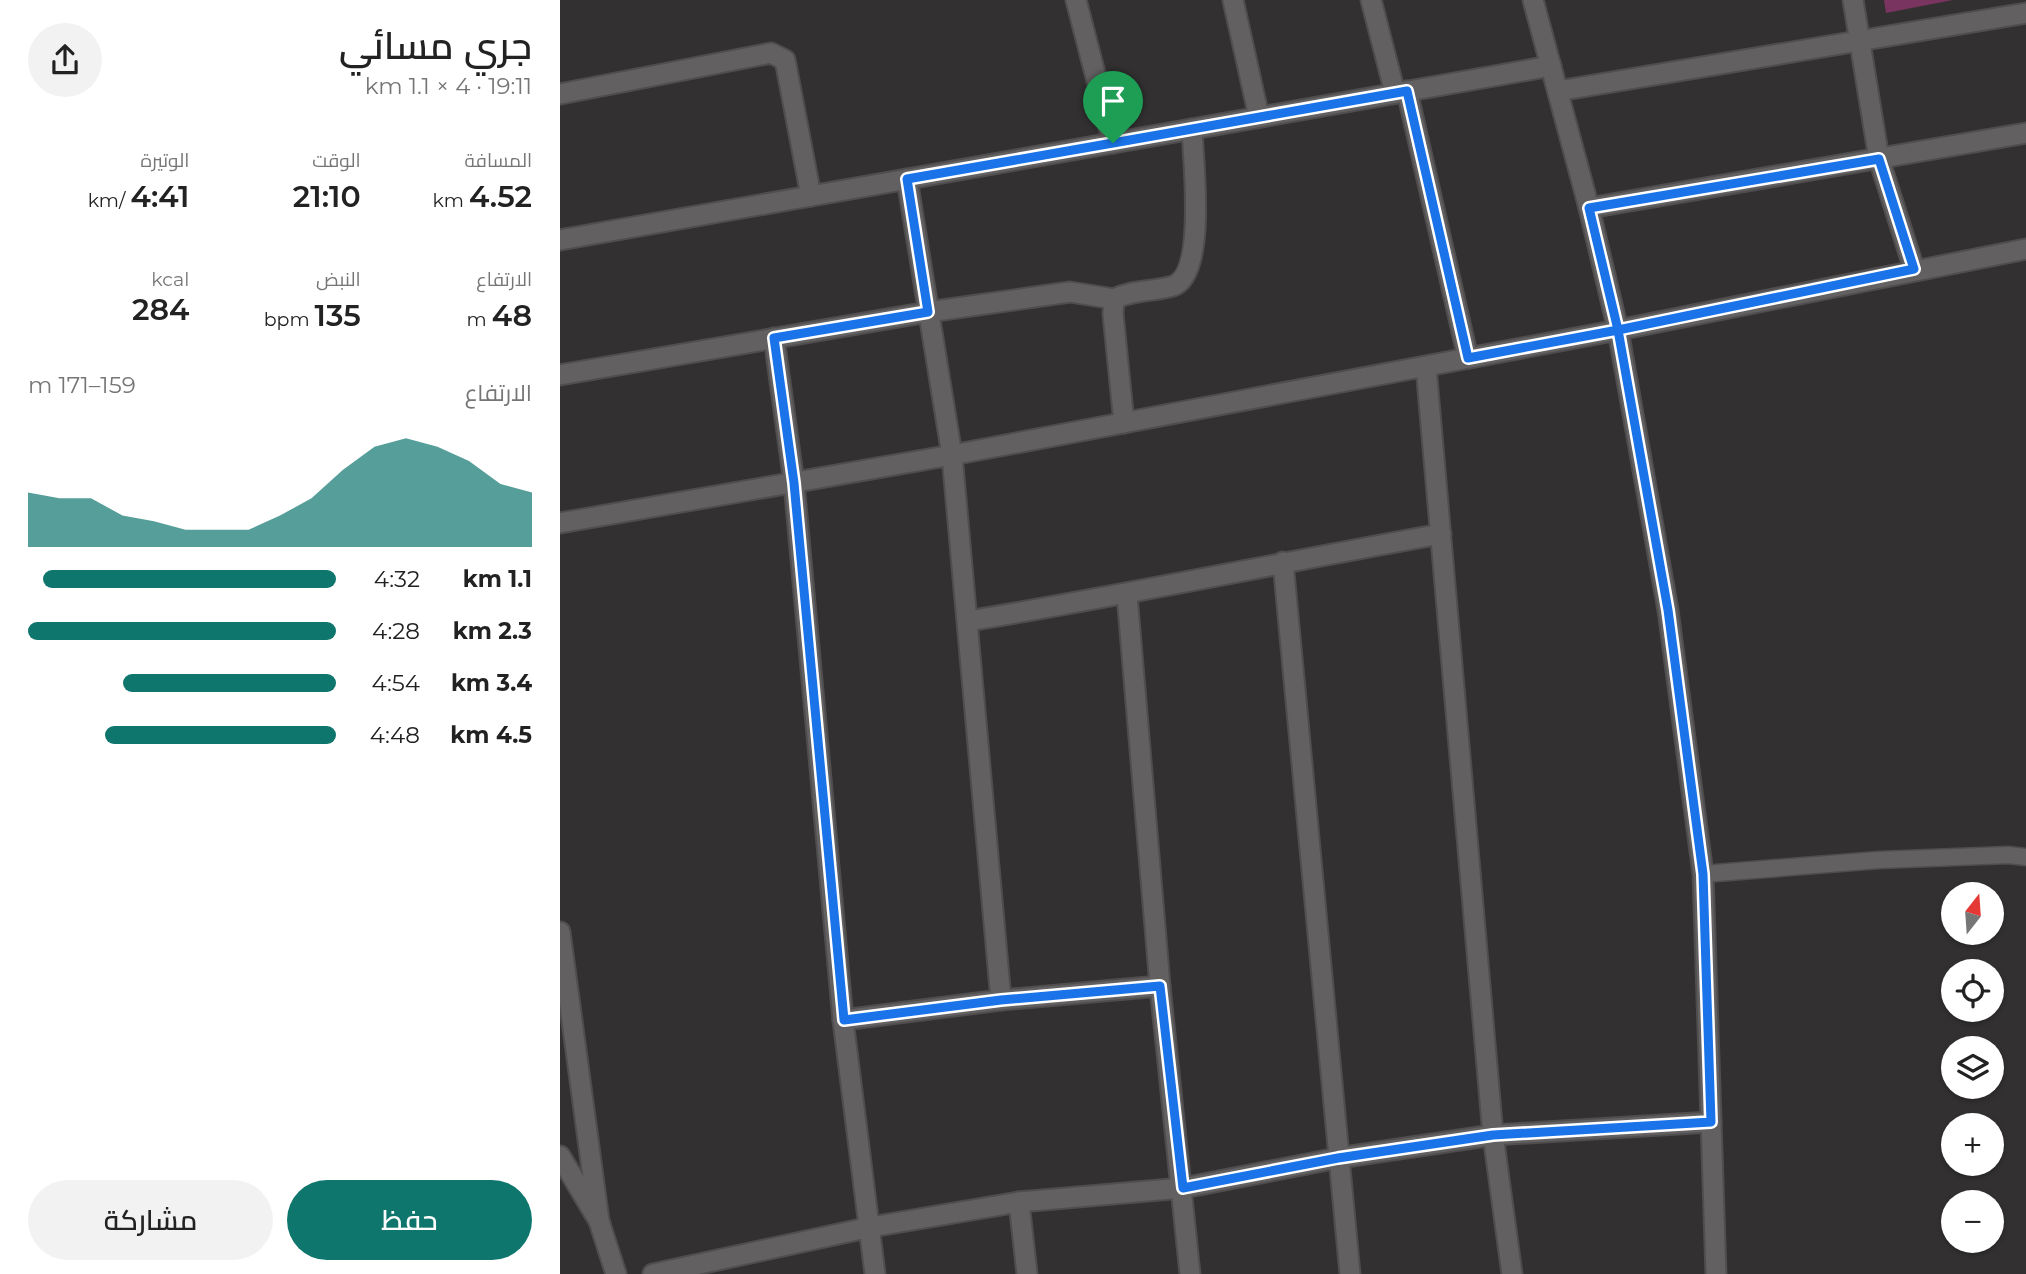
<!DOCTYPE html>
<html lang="ar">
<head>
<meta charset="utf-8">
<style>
  body { margin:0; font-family:Montserrat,Cairo,sans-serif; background:#f2f2f2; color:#222; direction:rtl; height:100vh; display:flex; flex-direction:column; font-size:26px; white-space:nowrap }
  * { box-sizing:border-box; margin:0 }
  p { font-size:23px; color:#767676 }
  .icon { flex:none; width:38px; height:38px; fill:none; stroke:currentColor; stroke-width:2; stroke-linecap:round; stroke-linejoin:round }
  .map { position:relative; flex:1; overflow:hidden; direction:ltr }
  .sheet { display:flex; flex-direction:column; background:#fff; width:560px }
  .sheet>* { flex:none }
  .needle { width:46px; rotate:17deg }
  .controls { position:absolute; left:1381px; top:882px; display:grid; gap:14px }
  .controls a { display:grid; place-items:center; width:63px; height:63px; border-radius:50%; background:#fff; box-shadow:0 2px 5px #0004; font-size:35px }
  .pin { position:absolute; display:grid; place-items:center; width:60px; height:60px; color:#fff; margin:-72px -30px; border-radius:50% 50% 50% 0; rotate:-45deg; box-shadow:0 0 7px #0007 }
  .pin .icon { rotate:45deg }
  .round { display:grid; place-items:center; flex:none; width:74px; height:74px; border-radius:37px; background:#f2f2f2 }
  .summary { display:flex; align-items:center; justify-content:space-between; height:119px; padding:0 28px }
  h1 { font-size:38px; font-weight:600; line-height:52px }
  .figures { display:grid; grid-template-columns:repeat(3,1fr); gap:10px; height:119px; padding:7px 28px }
  .figures div { display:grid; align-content:center }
  .figures b { font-size:30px; font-weight:600 }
  .figures small { font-size:19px; font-weight:400 }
  .figures p { font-size:19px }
  .chart { height:196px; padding:14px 28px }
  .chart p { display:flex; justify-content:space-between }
  .chart svg { width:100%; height:126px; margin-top:7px; fill:#0f766e; opacity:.7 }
  .button { display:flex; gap:14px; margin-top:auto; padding:14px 28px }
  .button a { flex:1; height:80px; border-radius:42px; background:#0f766e; color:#fff; font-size:28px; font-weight:600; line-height:80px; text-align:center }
  .button a+a { background:#f2f2f2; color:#222 }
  ul { padding:0 28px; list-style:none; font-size:23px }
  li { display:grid; grid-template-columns:112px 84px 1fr; align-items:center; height:52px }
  li i { height:18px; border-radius:9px; background:#0f766e }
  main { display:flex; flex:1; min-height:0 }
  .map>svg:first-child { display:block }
</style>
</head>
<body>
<main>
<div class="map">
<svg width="1466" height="1274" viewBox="0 0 1466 1274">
  <rect width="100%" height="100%" fill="#323031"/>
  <path fill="#7a3460" d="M1324,0H1393L1326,13Z"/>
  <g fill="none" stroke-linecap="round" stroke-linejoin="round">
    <g stroke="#4f4d4e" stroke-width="19">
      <path id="service" d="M1143,874L1319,860L1448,855L1466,857"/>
    </g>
    <g stroke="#4f4d4e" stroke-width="23">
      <g id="minor">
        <path d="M516,0L553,143"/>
        <path d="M673,0L699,117"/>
        <path d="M811,0L835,93"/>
        <path d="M1293,0L1319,159L1354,269"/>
        <path d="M847,91L908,358"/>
        <path d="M998,91L1466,13"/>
        <path d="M0,94L211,53L225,60L251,196"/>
        <path d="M347,179L392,455L441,1000"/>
        <path d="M1029,208L1466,133"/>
        <path d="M0,240L991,66"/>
        <path d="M1058,330L1466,249"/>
        <path d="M214,338L234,483L283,1020L315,1274"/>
        <path d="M866,367L933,1135L952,1274"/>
        <path d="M0,375L368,312L510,292L554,299"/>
        <path d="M564,423L553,314L554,299C574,289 593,292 613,286C647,274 633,160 632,129"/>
        <path d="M723,562L790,1274"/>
        <path d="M567,595L600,986L630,1274"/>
        <path d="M408,621C567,595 723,562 881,534"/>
        <path d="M283,1020L441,1000L600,986"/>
        <path d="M0,1156L39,1221"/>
        <path d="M459,1202L467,1274"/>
        <path d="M93,1274L311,1227L459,1202L623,1188L778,1158L933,1135L1151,1122"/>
      </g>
    </g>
    <g stroke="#4f4d4e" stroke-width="23">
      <g id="tertiary">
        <path d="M973,0L1029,208L1058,330L1108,610L1143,874L1156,1274"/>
        <path d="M0,523L392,455L1058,330"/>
        <path d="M0,932L39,1221L56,1274"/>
      </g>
    </g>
    <use href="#service" stroke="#636061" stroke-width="16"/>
    <use href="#minor" stroke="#636061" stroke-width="19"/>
    <use href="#tertiary" stroke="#636061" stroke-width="19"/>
  </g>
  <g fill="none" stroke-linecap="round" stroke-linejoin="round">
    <g stroke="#fff" stroke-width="14">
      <path id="route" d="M553,143L347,179L368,312L214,338L234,483L284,1020L441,1000L600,986L623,1188L778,1158L933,1135L1151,1122L1143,874L1108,610L1058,330L1354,269L1319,159L1029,208L1058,330L908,358L847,91L553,143"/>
    </g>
    <use href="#route" stroke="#1a73e8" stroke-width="9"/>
  </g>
</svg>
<div class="controls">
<a><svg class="needle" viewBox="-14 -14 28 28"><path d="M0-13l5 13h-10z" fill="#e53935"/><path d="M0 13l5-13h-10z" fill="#767676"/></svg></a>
<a><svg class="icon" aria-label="locate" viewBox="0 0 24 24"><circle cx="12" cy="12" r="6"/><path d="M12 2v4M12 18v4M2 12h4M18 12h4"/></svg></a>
<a><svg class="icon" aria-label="layers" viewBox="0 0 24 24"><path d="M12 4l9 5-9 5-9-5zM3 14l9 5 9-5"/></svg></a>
<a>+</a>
<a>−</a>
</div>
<div class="pin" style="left:553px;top:143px;background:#1e9e55"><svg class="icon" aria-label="arrive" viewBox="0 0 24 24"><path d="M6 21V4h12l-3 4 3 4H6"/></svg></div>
</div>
<section class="sheet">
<div class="summary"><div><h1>جري مسائي</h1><p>19:11 · 4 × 1.1 km</p></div><a class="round"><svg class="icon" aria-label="share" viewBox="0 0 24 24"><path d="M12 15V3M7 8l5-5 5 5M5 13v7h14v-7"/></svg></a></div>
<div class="figures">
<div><p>المسافة</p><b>4.52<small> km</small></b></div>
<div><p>الوقت</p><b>21:10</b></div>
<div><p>الوتيرة</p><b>4:41<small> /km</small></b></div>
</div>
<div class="figures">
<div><p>الارتفاع</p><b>48<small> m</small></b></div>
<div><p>النبض</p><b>135<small> bpm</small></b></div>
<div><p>kcal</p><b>284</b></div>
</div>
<div class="chart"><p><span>الارتفاع</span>159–171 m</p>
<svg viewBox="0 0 160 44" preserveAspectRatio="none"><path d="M0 44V25L10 27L20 27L30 33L40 35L50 38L60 38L70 38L80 33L90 27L100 17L110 9L120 6L130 9L140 14L150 22L160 25V44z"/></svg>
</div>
<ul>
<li><b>1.1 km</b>4:32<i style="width:95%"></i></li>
<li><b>2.3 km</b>4:28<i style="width:100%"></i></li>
<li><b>3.4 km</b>4:54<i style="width:69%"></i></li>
<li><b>4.5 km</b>4:48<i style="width:75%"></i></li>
</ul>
<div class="button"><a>حفظ</a><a>مشاركة</a></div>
</section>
</main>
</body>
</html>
